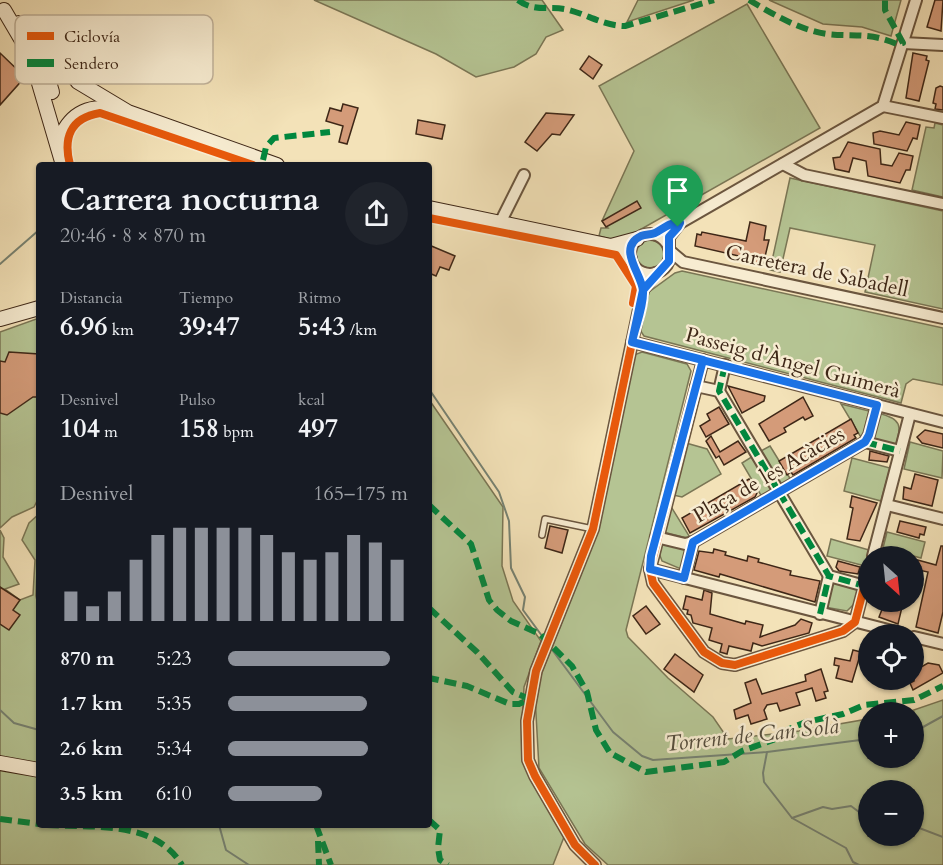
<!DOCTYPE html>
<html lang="es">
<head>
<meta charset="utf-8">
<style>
  body { margin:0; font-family:Cardo,serif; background:#20242c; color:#f1f3f6; height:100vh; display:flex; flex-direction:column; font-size:22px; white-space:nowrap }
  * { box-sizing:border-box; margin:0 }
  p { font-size:20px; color:#9ea1a6 }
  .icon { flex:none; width:33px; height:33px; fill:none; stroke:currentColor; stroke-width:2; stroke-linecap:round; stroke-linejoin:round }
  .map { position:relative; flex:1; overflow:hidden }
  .panel { position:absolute; left:36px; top:162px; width:396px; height:666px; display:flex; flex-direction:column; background:#171b24; border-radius:6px; box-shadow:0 2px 4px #0004 }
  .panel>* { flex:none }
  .needle { width:39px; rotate:153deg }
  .buttons { position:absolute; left:858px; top:546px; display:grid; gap:12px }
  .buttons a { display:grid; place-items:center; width:66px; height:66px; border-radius:50%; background:#171b24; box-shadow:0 2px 4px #0004; font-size:30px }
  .pin { position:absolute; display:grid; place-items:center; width:51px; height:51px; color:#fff; margin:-62px -26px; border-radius:50% 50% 50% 0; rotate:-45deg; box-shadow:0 0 6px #0007 }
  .pin .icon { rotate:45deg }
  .round { display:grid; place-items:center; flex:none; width:63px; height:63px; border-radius:32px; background:#20242c }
  .head { display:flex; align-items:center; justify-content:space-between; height:102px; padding:0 24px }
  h1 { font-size:33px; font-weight:800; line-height:45px }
  .figures { display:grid; grid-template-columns:repeat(3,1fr); gap:9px; height:102px; padding:6px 24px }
  .figures div { display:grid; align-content:center }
  .figures b { font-size:26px; font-weight:800 }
  .figures small { font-size:16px; font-weight:400 }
  .figures p { font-size:16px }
  .chart { height:168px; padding:12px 24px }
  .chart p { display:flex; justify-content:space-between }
  .chart svg { width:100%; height:108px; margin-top:6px; stroke:#8c9099; stroke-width:6 }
  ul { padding:0 24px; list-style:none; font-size:20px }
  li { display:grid; grid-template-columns:96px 72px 1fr; align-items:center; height:45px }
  li i { height:15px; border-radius:8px; background:#8c9099 }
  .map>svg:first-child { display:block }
</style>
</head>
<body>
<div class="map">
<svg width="943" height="865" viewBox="0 0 943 865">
  <rect width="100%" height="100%" fill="#f3e2b8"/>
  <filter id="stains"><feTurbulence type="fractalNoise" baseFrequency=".00333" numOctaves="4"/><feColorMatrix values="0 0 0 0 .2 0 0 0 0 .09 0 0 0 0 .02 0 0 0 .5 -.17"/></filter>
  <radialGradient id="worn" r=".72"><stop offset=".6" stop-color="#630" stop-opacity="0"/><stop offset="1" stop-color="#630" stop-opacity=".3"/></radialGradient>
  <g fill="#b5c493" stroke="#7a7655" stroke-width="1.5" fill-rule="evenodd">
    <path d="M314,0H542L563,30L546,37L536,54L514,67L476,77L436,54Z"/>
    <path d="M638,0H694L627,22Z"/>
    <path d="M769,0H901L891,36L862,27L823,24Z"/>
    <path d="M747,4L820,128L629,236L614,240L599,236L601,228H608L602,221L634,151L599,86Z"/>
    <path d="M935,123L943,125V197L912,190L926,127L934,128Z"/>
    <path d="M790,178L943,211V309L865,292L875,245L790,228L780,272L770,270Z"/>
    <circle cx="650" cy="254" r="14"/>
    <path d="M682,271L943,328V385L913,379L906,384L901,403L644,336L640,330L649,292L675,273Z"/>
    <path d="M39,318V497L34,507L12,517L0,528V332Z"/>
    <path d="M642,352L687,364L691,371L626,630L628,637L668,678L713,717L728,739L799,731L868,719V758H914V712H908L943,700V865H608L585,844L539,768L535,696L542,672L597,534L634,355ZM868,790H914V836H868Z"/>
    <path d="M430,401L503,507L502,566L513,601L541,641L524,687L522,733L525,757L543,798L564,837L553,865H0V530L4,538L3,557L19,584L5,589L20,600L33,595L35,560L22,540L29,523L39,514L36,596L39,610V825H429Z"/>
    <path d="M841,404L869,411L862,439Z"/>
    <path d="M878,413C906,420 900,428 894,452L871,442Z"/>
    <path d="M910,442L943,451L942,478L904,469Z"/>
    <path d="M686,443L707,449L721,474L682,497L673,495Z"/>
    <path d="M770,446L791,480L779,487L759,452Z"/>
    <path d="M753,456L773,491L762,497L742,463Z"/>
    <path d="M852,458L890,468L881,501L844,491Z"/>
    <path d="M670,505L691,539L663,532Z"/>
    <path d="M887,532L925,542L921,558L883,548Z"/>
    <path d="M831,539L869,550L865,566L827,556Z"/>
    <path d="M661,542L689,549L688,572L662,561L659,553Z"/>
    <path d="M831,574L860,582L855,603L847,611L819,606Z"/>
  </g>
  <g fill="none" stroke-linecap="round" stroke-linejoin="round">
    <g stroke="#768272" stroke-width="2">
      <path d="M0,264L39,230"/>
      <path d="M429,389L499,492L509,521L511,568L525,597L523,610L545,640"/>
      <path d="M550,647L613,732L642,756L653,760L767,752L868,739"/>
      <path d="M0,710L14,723L39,730"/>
      <path d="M914,732L943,716"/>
      <path d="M767,752L763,773L764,782L792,818L846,848L853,862L859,865"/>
      <path d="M792,818L823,807L832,809L851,806L859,812L868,813"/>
      <path d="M219,825L226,850L249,865"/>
      <path d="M914,826L943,837"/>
    </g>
  </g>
  <g fill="#d49b79" stroke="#3e2717" stroke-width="1.5">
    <path d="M935,0H943L941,31L927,27Z"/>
    <path d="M0,53L25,77L0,105Z"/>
    <path d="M913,53L927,56L926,60L929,61L919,101L906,98Z"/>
    <path d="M589,56L602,65L593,79L580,69Z"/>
    <path d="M940,86L943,87V110L935,109L936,104L933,103L936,88Z"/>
    <path d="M343,104L358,108L347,144L339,142L343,126L326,121L330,108L341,111Z"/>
    <path d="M546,113L574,115L560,135L552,134L537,151L525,142Z"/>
    <path d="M418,120L445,125L442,139L416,134Z"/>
    <path d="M906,122L920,125L917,139L913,138L907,151L874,144L873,133L880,131L899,135Z"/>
    <path d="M848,142L880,149L881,164L892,166L899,153L913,156L910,170H906L900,183L868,176L866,161L853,158L849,172L835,169L833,158L840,157Z"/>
    <path d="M637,201L641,208L606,227L602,221Z"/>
    <path d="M750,222L766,226L764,240H769L763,265L738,259L739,256L695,246L697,234L701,235L702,232L746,241Z"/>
    <path d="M429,245L455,256L449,270L440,267L436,276L429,273Z"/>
    <path d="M9,352L39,354V397H33L7,415L0,413V361L5,362Z"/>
    <path d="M728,386L765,396L764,401L742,413Z"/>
    <path d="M803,397L813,416L805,420L803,417L784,428L786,432L769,441L759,424Z"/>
    <path d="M719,407L729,424L706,437L700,426L710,420L707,414Z"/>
    <path d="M851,419L858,433L854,435L856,438L793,475L791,472L787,475L779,461Z"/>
    <path d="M925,430L943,434V448L922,443L917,437Z"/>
    <path d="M711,436L720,452L738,441L746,452L724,465L719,456L716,458L706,441Z"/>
    <path d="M870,451L889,456L887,462L869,460Z"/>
    <path d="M915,474L938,480L932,506L903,499L904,487L911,489Z"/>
    <path d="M749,479L757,493L755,497L690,533L682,518Z"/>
    <path d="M852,496L877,503L860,541L847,539L853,508L850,507Z"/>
    <path d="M900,521L926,527L924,535L920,534L919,538L897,532Z"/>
    <path d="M550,526L568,530L562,553L545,548Z"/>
    <path d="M941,546H943V612L938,633L916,627L928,572L914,569V559L936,565Z"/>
    <path d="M714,549L726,552L725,555L747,561L748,556L759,559L758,562L791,571L790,575L820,581L815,602L720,574L719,577L694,570L699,551L713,553Z"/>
    <path d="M838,561L860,567L858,574L839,571L836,567Z"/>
    <path d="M0,587L20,600L13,610L20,615L9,630L0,624Z"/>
    <path d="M704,590L712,593L710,614L745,624L746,621L763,625L760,637L795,625L801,619L812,623L809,633L762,646L753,643L751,651L729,646L727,654L720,652L722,644L709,640L712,628L693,623L691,615L687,614L688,610L683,609L686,596L702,600Z"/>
    <path d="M885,602L902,607L898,624L879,617Z"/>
    <path d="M646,606L660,624L646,634L633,616Z"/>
    <path d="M853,650L861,652L852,682L836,678L839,666L834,665L835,658L850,661Z"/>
    <path d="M675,654L703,675L694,692L664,669Z"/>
    <path d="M928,663L939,665L943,673L913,690L910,683L914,681V671Z"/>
    <path d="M821,669L828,691L824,692L826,698L816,701L812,688L796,693L800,705L780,711L777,703L767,705L764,710L767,719L751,724L748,715L736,719L734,710L751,703L745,683L756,679L762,694L806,681L805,675Z"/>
  </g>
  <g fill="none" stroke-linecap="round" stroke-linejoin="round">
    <g stroke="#6b563f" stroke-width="8">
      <path id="lane" d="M542,535L545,519L593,529"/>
    </g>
    <g stroke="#6b563f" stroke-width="14">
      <g id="street">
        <path d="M903,43L943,45"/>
        <path d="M883,106L943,118"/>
        <path d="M783,164L804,175L943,204"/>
        <path d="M500,223L524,175"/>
        <circle cx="650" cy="254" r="20"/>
        <path d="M669,247V237L680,223L883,106L916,0"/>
        <path d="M670,251L683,262L943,318"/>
        <path d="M632,342L943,422"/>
        <path d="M703,360L650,569L653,583L704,652L722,663L735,665L843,631L855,622L868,572"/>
        <path d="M725,365L719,391L829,576L865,586"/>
        <path d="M696,386L719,391"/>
        <path d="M865,442L900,451"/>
        <path d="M887,505L943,519"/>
        <path d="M656,537L685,544L693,542L865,442L869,435L877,405"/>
        <path d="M873,556L910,414"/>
        <path d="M650,569L904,634"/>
        <path d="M684,578L693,542"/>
        <path d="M820,614L829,576"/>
        <path d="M914,637L943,644"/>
        <path d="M595,865L575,845L535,776L528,760L527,721L536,671L593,529L643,290L656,273"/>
      </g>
    </g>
    <g stroke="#3e2717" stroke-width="16">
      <g id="secondary">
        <path d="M4,10L31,56L63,165"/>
        <path d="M19,23L32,31L56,54L78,82L128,112L277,165"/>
        <path d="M30,35L41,55L52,92"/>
        <path d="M61,137C71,113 91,103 117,111"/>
        <path d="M429,208L611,246L630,259"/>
        <path d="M611,246L637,239"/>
        <path d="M0,319L39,308"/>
        <path d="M0,763L39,770"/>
      </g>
    </g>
    <use href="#lane" stroke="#f7ecd1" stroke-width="5"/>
    <use href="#street" stroke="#f7ecd1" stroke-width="10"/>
    <use href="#secondary" stroke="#f7ecd1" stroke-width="14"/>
    <g stroke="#00873e" stroke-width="6" stroke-dasharray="12 6" stroke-linecap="butt">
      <path d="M518,0C535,13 550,5 569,10C588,15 605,26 625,26L714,0"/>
      <path d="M749,0C773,14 799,30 827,34C855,37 869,32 897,44L903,43L885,10V0"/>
      <path d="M263,160L266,147L274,138L330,132"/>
      <path d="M725,365L719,391L829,576L865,586"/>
      <path d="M865,442L900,451"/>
      <path d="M429,505L471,544L489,600L497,610L511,621L540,634L572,666L587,692L596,730L610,753L646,772L724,762L742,751L773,740L789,729L806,722L843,714L864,705L914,700L943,686"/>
      <path d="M684,578L693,542"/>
      <path d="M429,608L477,652L513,692L530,699L519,704H510L467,686L429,678"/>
      <path d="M820,614L829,576"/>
      <path d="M0,819L39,824"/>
      <path d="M429,820L440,830L438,848L440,860L448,865"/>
      <path d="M47,825C93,828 155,820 182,865"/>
      <path d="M316,825L331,865"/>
      <path d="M318,841L319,865"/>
    </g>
    <g stroke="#f7ecd1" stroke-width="11">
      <g id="cycleway">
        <path d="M70,165C63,138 70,118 100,113L253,165"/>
        <path d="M429,218L616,255L636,286L633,303"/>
        <path d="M703,360L650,569L653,583L704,652L722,663L735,665L843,631L855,622L868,572"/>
        <path d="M595,865L575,845L535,776L528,760L527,721L536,671L593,529L643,290L656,273"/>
      </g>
    </g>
    <use href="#cycleway" stroke="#e8590c" stroke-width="8"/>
  </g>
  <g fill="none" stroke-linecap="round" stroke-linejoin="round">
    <g stroke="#fff" stroke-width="12">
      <path id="route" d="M678,227L669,237V261L643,290L632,342L703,360L651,556L650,569L684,578L693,542L865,442L869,435L877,405L632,342C635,327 644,306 643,291C642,274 616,248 641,236C646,234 650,235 655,233C663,229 671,221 680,223L678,227"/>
    </g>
    <use href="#route" stroke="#1a73e8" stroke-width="8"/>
  </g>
  <g text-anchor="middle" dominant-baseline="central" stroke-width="5" stroke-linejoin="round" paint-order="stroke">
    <g font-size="21" fill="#3e2717" stroke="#f7ecd1">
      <text transform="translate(817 271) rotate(12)">Carretera de Sabadell</text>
      <text transform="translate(793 363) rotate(15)">Passeig d'Àngel Guimerà</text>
      <text transform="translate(769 475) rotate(-30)">Plaça de les Acàcies</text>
    </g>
    <g font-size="22" font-style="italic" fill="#554d3d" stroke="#f7ecd1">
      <text transform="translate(752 735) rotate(-6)">Torrent de Can Solà</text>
    </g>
  </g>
  <rect x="15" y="15" width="198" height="69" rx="9" fill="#f7ecd1" stroke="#c0b199" stroke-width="1.5"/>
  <rect x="27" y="32" width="27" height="8" fill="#e8590c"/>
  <rect x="27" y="59" width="27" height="8" fill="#00873e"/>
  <g font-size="16" fill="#3e2717">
    <text x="64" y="42">Ciclovía</text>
    <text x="64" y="69">Sendero</text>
  </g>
  <rect width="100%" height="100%" filter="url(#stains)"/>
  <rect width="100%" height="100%" fill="url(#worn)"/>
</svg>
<div class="buttons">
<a><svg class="needle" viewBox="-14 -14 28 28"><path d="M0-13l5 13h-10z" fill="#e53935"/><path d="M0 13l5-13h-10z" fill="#9ea1a6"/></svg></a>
<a><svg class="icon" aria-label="locate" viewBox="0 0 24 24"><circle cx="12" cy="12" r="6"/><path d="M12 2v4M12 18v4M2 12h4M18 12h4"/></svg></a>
<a>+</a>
<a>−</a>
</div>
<div class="pin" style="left:678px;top:227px;background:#1e9e55"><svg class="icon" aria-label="arrive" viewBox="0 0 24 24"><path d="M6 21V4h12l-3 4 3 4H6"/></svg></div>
<section class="panel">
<div class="head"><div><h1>Carrera nocturna</h1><p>20:46 · 8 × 870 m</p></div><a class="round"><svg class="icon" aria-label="share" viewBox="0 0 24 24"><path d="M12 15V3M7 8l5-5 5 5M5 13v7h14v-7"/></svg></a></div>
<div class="figures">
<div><p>Distancia</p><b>6.96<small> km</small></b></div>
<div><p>Tiempo</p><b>39:47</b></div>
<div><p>Ritmo</p><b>5:43<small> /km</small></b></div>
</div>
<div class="figures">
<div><p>Desnivel</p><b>104<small> m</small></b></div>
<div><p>Pulso</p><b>158<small> bpm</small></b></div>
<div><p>kcal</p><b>497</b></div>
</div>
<div class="chart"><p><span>Desnivel</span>165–175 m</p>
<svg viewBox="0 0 160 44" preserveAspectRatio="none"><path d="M5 44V32M15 44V38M25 44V32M35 44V19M45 44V9M55 44V6M65 44V6M75 44V6M85 44V6M95 44V9M105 44V16M115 44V19M125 44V16M135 44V9M145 44V12M155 44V19"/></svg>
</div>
<ul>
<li><b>870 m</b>5:23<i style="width:90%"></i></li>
<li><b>1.7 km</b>5:35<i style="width:77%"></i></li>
<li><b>2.6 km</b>5:34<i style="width:78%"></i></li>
<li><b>3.5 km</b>6:10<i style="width:52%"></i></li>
</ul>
</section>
</div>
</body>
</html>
